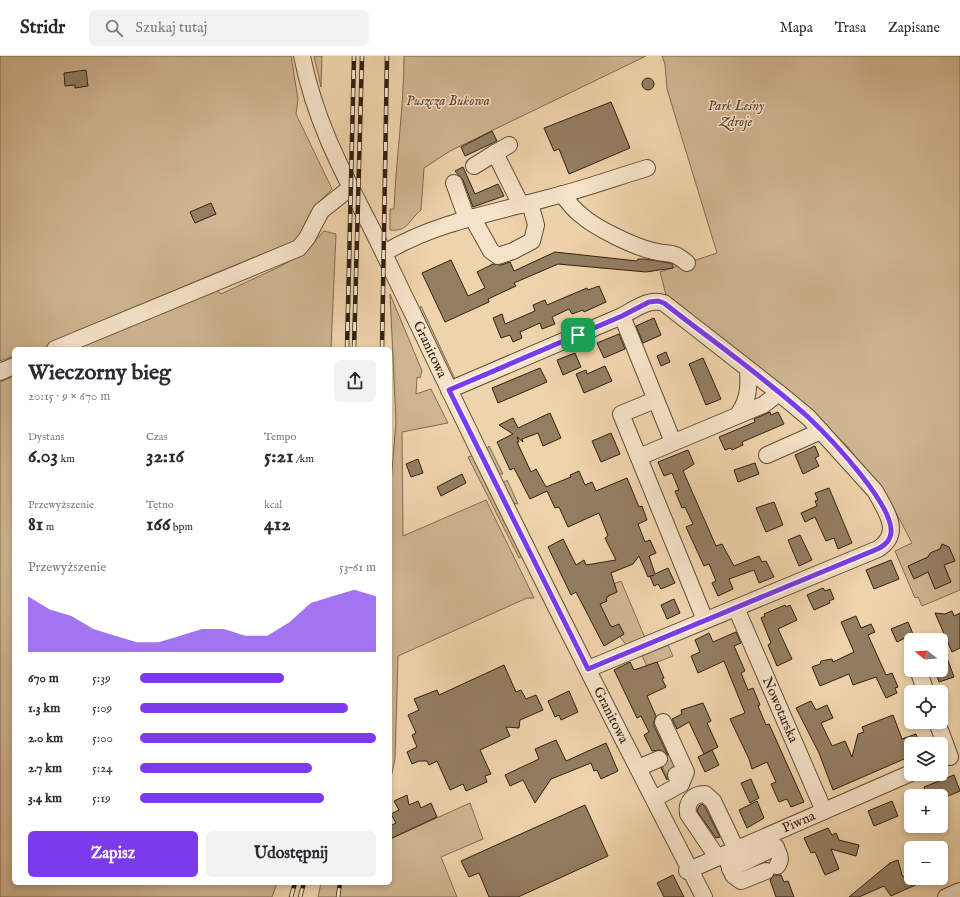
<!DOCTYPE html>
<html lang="pl">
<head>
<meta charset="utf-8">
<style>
  body { margin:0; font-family:"IM FELL English",serif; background:#f2f2f3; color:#2b2b33; height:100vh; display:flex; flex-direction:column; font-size:15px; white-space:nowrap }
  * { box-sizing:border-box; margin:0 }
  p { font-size:13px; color:#7c7c81 }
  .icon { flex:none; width:22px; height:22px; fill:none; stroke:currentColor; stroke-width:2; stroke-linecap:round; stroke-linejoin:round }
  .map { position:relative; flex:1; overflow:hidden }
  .drawer { position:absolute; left:12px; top:291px; width:380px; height:538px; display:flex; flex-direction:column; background:#fff; border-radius:6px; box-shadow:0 2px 6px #0003 }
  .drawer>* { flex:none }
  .needle { width:26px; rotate:287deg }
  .buttons { position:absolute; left:904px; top:577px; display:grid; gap:8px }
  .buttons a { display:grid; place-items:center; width:44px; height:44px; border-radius:6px; background:#fff; box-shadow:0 2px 6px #0003; font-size:20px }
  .pin { position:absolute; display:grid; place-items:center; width:34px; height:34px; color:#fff; margin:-17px; border-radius:8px; box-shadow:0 2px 6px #0006 }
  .round { display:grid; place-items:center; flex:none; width:42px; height:42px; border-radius:6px; background:#f2f2f3 }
  .summary { display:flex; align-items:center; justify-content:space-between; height:68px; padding:0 16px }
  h1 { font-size:22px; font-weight:700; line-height:30px }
  .metrics { display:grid; grid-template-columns:repeat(3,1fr); gap:6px; height:68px; padding:4px 16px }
  .metrics div { display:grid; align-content:center }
  .metrics b { font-size:20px; font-weight:700 }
  .metrics small { font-size:11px; font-weight:400 }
  .metrics p { font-size:11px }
  .chart { height:112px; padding:8px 16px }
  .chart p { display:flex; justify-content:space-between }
  .chart svg { width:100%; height:72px; margin-top:4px; fill:#7c3aed; opacity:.7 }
  .action { display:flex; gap:8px; margin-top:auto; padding:8px 16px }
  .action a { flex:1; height:46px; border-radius:6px; background:#7c3aed; color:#fff; font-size:16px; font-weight:700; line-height:46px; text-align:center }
  .action a+a { background:#f2f2f3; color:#2b2b33 }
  ul { padding:0 16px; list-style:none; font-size:13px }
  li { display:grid; grid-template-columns:64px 48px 1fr; align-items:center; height:30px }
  li i { height:10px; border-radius:5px; background:#7c3aed }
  header { display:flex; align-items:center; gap:24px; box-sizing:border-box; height:56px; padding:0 20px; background:#fff; border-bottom:1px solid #e1e1e2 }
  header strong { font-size:19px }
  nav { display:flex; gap:22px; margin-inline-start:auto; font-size:14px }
  .search { width:280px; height:36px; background:#f2f2f3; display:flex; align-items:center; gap:10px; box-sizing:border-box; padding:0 14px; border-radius:6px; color:#7c7c81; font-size:15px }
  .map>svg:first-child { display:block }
</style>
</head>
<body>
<header>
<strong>Stridr</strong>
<div class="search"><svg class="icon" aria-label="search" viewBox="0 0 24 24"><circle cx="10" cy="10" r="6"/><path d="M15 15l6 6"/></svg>Szukaj tutaj</div>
<nav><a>Mapa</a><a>Trasa</a><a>Zapisane</a></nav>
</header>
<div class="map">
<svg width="960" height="841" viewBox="0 0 960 841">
  <rect width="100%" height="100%" fill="#efd3ab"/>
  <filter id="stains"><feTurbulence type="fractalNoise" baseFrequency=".005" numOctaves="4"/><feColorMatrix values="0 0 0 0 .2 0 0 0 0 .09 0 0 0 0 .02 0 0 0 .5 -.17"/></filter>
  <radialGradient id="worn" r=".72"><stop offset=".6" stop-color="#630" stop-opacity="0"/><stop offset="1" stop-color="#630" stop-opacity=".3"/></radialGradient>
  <g fill="#cfb591" stroke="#806b52">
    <path d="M0,0H291L298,43L296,58L332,133L321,144L298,186L283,195L204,222L221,238L281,210L304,197L324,175L336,178L331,293H14V300L0,305Z"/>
    <path d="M314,0H322L321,31Z"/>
    <path d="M404,0H646L450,95L424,112L421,154C408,165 408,176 390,174V153H394C396,102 404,51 404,0Z"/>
    <path d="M662,0H960V534L922,550L918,541L915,542L895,495L912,487L885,436L846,389L803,351L667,243L660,216L717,197L667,33L665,8Z"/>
    <path d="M390,238L422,315L420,322L417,321L416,338L431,333L448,367L402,376L403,480L486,444L534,542H527L398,600L395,703L390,726V438L396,366Z"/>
    <path d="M421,250L455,323L450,322L419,254Z"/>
    <path d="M14,320V827H277L272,841H0V326Z"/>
    <path d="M489,390L503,418H498L486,394Z"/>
    <path d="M472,400L474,402L523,500L519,502L468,401Z"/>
    <path d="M507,424L518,448L513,447L503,427Z"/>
    <path d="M621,525L645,582L627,590L611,569L609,570L600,548L606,545V543L608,541L613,528Z"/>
    <path d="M668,589L673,600L647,610L642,600Z"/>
    <path d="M470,747L483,783L441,801L457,841H318L321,827H390V783Z"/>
  </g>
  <g fill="#937e62" stroke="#302112">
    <path d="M86,14L88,30L75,32V29L65,30L64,17Z"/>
    <circle cx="648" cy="28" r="6"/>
    <path d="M611,46L630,92L569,118L559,93L554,95L544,72Z"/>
    <path d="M492,75L497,85L465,100L461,91Z"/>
    <path d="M463,111L475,138L498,128L504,140L473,151L463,124L455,115Z"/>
    <path d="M211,147L216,158L195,167L190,156Z"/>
    <path d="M555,196L637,205L638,203H645L670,207L673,209V212L646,216L558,208L514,227L516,230L488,243L489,246L445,266L422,217L451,204L468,240L485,232L477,216L493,208L501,209L510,206L514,215Z"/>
    <path d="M599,230L606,246L584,256L583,254L572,258L569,253L552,261L555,268L542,273L540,267L520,276L522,282L513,286L510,279L501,282L493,262L502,258L505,268L535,255L533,249L545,244L547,249L587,232L588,234Z"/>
    <path d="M654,262L661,279L643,287L636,270Z"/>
    <path d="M619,278L625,293L604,302L597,287Z"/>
    <path d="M666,296L670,306L661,310L657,300Z"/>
    <path d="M575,297L581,311L563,319L557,304Z"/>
    <path d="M703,302L721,343L706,349L689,308Z"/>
    <path d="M605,310L612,325L584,337L576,318L586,314L587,318Z"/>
    <path d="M540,312L547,326L498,347L492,332Z"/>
    <path d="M770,356L771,359L778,356L784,368L742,386L743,389L732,394L730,392L725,394L719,381L755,366L754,363Z"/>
    <path d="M550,357L561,382L543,390L538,377L522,383L523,386L517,381L519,386H517L531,416L536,413L546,431L571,421L570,419L579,415L585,429L592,426L596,435L627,422L639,451L642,450L647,464L638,468L645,486L650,484L656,497L649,500L655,518L668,512L675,527L661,533L658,528L654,530L650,520L654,519L648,521L639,500L633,508L611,517L617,536L608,540L606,543L607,545L600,548L610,569L612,571L619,568L624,578L604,590L576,536L571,539L548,491L563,483L576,509L584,504L586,509L616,504L605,482L608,480L599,457L568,471L559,451L555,452L547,435L530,443L514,412L510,414L497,386L513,378L499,369L513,362L518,372Z"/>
    <path d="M611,377L620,398L601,406L592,385Z"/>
    <path d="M815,390L819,400L815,402L819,410L803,418L795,399Z"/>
    <path d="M688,394L694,408L683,415L716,490L722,488L734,510L759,500L762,506L766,505L774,521L759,527L754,514L729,523L733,533L718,540L712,527L716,525L709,508L704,510L686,471L693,468L685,451L682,452L675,435L679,434L672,417L664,420L658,406Z"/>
    <path d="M418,403L423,417L411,421L406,408Z"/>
    <path d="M755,407L759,418L738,426L734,414Z"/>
    <path d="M462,418L466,427L441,440L437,431Z"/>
    <path d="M829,432L852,487L838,493L834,482L826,485L815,461L805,466L801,457L817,450L815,445L818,444L815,437Z"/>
    <path d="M774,446L783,469L766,476L756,452Z"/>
    <path d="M800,479L812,504L799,510L788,484Z"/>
    <path d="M942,488L949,491L955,505L944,509L951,526L935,533L928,516L914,523L908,510L928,501L930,497L940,493Z"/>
    <path d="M891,504L899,523L874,533L866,514Z"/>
    <path d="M823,532L825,535L830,533L834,543L829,545L830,547L814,554L807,539Z"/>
    <path d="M674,543L680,557L667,563L661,549Z"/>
    <path d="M785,549L786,551L790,549L797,564L778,573L792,603L777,610L768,589L771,587L761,562L765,560L764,558Z"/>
    <path d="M952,555L954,560L960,557V592L952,596L935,557L945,558Z"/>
    <path d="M856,560L861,572L871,568L875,576L868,579L886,619L892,617L898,631L895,632L897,637L886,642L876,621L853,629L849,618L820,630L812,611L820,608L821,605L832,603L833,606L854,596L841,566Z"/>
    <path d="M908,566L913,578L897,586L891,573Z"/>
    <path d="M736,576L741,587L734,590L745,615L741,617L748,634L753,632L760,649L758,650L766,669L769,668L804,746L791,751L787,743L779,746L771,728L776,726L767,706L752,713L749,703L730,663L745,657L724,605L698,617L691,600L700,596L695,584L709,577L713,586Z"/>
    <path d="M941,588H942L954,621L939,626L935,614H941Z"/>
    <path d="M630,606L634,614L657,606L664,622L662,623L666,631L647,640L656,660L654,665V670L673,710L668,714L667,724L661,712L667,708L668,699L660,694L652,695L644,679L649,676L641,660L637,662L614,614Z"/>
    <path d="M504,609L516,636L521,634L526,643L536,639L543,654L520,664L519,672L506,671L510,680L480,694L491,718L485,720L487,726L466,735L463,728L450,734L437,705L429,709L427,705H419L412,708L407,696L417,691L412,679L416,677L408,659L419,654L414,643L437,634L439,639Z"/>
    <path d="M569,635L578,656L561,664L559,659L555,661L548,645Z"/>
    <path d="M811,645L816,654L827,649L833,662L821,667L832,690L845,685L852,701L858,678L864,676L862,671L893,659L902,683L916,678L920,688H911V700L833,734L819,697L796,652Z"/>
    <path d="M703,647L711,665L707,667L718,691L704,698L689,666L677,673L672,663L682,658L681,654Z"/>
    <path d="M556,684L566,705L606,687L618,715L601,723L597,714L594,715L591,707L551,723L535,747L523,724L510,730L505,719L539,703L535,693Z"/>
    <path d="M712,694L719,709L705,716L698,701Z"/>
    <path d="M954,719L960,735L941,743V740H928L924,731Z"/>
    <path d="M751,723L759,742L750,747L741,727Z"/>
    <path d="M407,739L409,749L418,745L421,752L431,747L437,761L390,783V770L396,767L391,758L399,754L394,745Z"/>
    <path d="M757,745L764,762L747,772L739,754Z"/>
    <path d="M892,745L898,760L874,770L868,755Z"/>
    <path d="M702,748L705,751L720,781L716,782L697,755L699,750Z"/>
    <path d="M585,749L608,800L518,841H489L479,817L469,821L461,805Z"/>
    <path d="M828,772L832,779L836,777L839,784L859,789L856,800L831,793L839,813L825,819L815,796L811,797L804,782Z"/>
    <path d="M898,804L902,819L905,822H931L891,840L884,830L859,841H849L890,807Z"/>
    <path d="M673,819L684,841H664L657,827Z"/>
    <path d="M774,819H781L784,826L788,825L794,841H776L770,824Z"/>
  </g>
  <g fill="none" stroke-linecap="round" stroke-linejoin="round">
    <path stroke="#c9af8c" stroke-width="16" stroke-dasharray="16 8" stroke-linecap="butt" d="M667,700L676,719"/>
    <g stroke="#604e38" stroke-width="18">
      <g id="minor">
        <path id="s1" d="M302,0C315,65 342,115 372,173C387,203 400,232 415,262C507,457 605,649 704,841"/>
        <path d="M495,97L509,89"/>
        <path d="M474,110L495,97L521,149"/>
        <path d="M454,127L467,163"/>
        <path d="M562,138C568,146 573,153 581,159C595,172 635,191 653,195C671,200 670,193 687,207"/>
        <path d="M472,161L491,195L498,200L513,195L532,185L536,169L530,147"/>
        <path d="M384,197C434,167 492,157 548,142C581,134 614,122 647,112"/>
        <path d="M622,260L673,386"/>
        <path d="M55,293L299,192L307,182L321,155L350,132"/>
        <path d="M0,316L14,310"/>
        <path d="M449,334L622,260C635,253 649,242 664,247L779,337L809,362L875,435C886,455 903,477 878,493L588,613"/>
        <path d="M655,344L621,358L705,564"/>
        <path d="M739,357C749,343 749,329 748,313"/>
        <path d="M767,399L821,375"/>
        <path d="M639,401L763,349L779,337"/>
        <path id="s2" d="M736,552L824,755"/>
        <path d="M918,614L926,636"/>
        <path d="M663,666L686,716L681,728"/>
        <path d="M937,666L950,701"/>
        <path d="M638,712L659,703"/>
        <path d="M654,743L681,728L676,719"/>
        <path d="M770,783C774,792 785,800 777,810"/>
        <path d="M725,798L733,819L741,825L766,815"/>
        <path d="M717,801L688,758C686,746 693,738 705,738L713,745L736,793"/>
        <path d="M730,813L776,791"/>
        <path id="s3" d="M687,815L911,717"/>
        <path d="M946,841L960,835"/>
      </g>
    </g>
    <use href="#minor" stroke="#f5e2c8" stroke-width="16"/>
    <g stroke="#302112" stroke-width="4.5">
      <g id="rail">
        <path d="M347,293L354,0"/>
        <path d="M354,293L362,0"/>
        <path d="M382,293L387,0"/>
        <path d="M291,841L295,827"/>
        <path d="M300,841L304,827"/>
        <path d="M338,841L340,827"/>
      </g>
    </g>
    <use href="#rail" stroke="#f5e2c8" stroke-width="3" stroke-dasharray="9" stroke-linecap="butt"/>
  </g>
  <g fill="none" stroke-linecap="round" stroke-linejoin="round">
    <g stroke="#fff" stroke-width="8">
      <path id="route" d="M658,245L664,247C712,285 763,320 808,361C827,379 901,455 890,481C888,487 881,492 875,494L588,613L449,334L622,260L649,246Z"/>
    </g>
    <use href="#route" stroke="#7c3aed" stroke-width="5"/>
  </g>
  <g text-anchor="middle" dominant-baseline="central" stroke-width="3" stroke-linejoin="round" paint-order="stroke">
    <g font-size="14" font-style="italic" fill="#584632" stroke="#f5e2c8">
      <text x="448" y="45">Puszcza Bukowa</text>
      <text x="736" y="50">Park Leśny<tspan x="736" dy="16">Zdroje</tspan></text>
    </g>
    <g font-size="14" fill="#302112" stroke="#f5e2c8">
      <text stroke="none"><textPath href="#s1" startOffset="321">Granitowa</textPath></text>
      <text stroke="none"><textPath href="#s2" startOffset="111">Nowotarska</textPath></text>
      <text stroke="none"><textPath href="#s1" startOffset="729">Granitowa</textPath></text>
      <text stroke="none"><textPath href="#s3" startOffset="122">Piwna</textPath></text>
    </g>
  </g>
  <rect width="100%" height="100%" filter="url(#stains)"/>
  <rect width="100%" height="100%" fill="url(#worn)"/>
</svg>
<div class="buttons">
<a><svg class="needle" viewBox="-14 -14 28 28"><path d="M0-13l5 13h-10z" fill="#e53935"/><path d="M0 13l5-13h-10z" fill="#7c7c81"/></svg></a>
<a><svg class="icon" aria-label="locate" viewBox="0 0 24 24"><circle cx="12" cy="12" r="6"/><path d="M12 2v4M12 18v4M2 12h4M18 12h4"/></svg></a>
<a><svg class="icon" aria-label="layers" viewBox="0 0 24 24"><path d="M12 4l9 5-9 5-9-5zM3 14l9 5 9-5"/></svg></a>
<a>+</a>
<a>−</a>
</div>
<div class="pin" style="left:578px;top:279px;background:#1e9e55"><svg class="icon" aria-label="arrive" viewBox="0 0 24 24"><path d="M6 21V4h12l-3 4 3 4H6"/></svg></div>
<section class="drawer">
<div class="summary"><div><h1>Wieczorny bieg</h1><p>20:15 · 9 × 670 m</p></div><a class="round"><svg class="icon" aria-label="share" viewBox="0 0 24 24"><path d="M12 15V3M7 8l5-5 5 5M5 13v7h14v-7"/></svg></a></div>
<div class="metrics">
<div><p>Dystans</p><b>6.03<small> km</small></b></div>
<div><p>Czas</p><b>32:16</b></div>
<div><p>Tempo</p><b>5:21<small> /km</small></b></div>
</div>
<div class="metrics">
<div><p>Przewyższenie</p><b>81<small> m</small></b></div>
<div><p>Tętno</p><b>166<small> bpm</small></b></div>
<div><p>kcal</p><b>412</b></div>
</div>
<div class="chart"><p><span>Przewyższenie</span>53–61 m</p>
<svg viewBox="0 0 160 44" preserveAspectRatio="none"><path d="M0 44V10L10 18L20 22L30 30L40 34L50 38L60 38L70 34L80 30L90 30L100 34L110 34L120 26L130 14L140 10L150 6L160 10V44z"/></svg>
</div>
<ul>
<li><b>670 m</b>5:39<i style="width:61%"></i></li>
<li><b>1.3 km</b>5:09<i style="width:88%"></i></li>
<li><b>2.0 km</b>5:00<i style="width:100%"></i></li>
<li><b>2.7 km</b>5:24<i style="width:73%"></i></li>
<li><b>3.4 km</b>5:19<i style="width:78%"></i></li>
</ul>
<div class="action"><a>Zapisz</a><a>Udostępnij</a></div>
</section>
</div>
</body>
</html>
